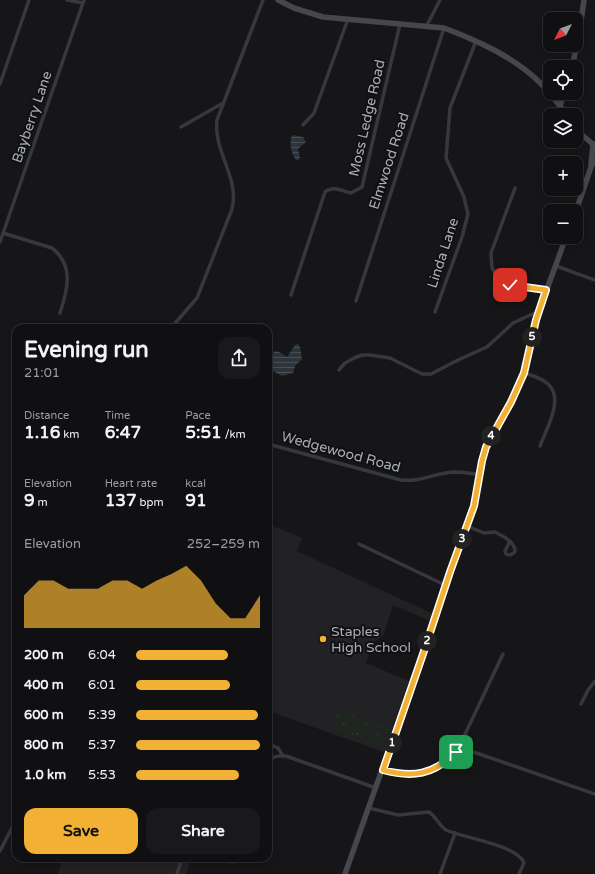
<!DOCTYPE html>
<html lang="en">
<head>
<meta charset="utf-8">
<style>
  body { margin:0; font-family:"Varela Round",sans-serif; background:#19191b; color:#f1f3f6; height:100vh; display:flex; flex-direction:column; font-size:15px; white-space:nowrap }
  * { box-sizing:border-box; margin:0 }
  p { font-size:13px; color:#9c9d9f }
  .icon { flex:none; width:22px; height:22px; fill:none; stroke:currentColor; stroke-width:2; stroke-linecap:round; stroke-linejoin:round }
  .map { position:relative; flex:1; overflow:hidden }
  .details { position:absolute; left:12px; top:324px; width:260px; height:538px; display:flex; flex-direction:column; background:#101012; border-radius:12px; box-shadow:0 2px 6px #0003,0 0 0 1px #303032 }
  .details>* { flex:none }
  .needle { width:26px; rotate:228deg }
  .tools { position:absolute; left:543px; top:12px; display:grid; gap:8px }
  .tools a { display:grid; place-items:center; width:40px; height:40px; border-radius:8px; background:#101012; box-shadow:0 2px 6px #0003,0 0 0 1px #303032; font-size:20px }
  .pin { position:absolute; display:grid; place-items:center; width:34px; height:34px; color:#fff; margin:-17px; border-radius:8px; box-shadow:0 2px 6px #0006 }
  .km { position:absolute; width:20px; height:20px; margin:-10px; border-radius:50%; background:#222; color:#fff; font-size:11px; line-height:20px; text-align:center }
  .round { display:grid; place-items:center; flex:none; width:42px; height:42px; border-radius:12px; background:#19191b }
  .overview { display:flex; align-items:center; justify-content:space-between; height:68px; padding:0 12px }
  h1 { font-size:22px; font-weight:700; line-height:30px }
  .metrics { display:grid; grid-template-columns:repeat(3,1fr); gap:6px; height:68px; padding:4px 12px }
  .metrics div { display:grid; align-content:center }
  .metrics b { font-size:17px; font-weight:700 }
  .metrics small { font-size:11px; font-weight:400 }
  .metrics p { font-size:11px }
  .chart { height:112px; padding:8px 12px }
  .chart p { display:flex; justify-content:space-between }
  .chart svg { width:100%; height:72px; margin-top:4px; fill:#f2b134; opacity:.7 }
  .cta { display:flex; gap:8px; margin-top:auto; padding:8px 12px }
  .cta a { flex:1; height:46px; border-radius:12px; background:#f2b134; color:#111; font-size:16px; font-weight:700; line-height:46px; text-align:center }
  .cta a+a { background:#19191b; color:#f1f3f6 }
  ul { padding:0 12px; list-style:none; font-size:13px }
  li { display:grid; grid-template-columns:64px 48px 1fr; align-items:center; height:30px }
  li i { height:10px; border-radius:5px; background:#f2b134 }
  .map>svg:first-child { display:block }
</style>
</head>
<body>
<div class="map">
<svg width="595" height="874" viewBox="0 0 595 874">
  <defs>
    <pattern id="park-crowns" width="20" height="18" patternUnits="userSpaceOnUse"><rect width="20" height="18" fill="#1e261f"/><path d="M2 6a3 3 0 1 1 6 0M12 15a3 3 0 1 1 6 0" fill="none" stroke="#3c433d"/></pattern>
    <pattern id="water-rules" width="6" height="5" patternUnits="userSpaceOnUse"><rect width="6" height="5" fill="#2c353c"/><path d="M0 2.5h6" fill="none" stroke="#485056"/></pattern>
  </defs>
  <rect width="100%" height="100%" fill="#161618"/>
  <g fill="#222225">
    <path d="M268,524L302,538L297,551L433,614L430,621L393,605L383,636L373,643L366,663L409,681L384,752L268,711Z"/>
    <path d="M63,858H191L186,874H58Z"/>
  </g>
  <g fill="url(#park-crowns)">
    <path d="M339,711L370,722L364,739L333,729Z"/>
    <path d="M373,722L390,728L383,748L367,742Z"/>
  </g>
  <g fill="#1e261f">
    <path d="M340,715L345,717L341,729L335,727Z"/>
    <path d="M347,717L353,719L348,731L343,729Z"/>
    <path d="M354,720L360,722L356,734L350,732Z"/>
    <path d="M362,722L368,724L363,736L358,735Z"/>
    <path d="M374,727L379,728L375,741L370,739Z"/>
    <path d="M382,729L387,731L383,743L377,741Z"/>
  </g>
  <g fill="url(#water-rules)">
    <path d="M294,135L303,137L306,142L298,149L300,158L298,160H296C291,153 290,145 291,137Z"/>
    <path d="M298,344L300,347L302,359L295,366L293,373L282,376L271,370L272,358L274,351L279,352L287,357L295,345Z"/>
  </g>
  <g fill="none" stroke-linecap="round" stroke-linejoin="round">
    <g stroke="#37383d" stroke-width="3.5">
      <path d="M67,0L83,3"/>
      <path d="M426,27L440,0"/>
      <path d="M0,84L29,0"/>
      <path d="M303,125L314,113L348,19"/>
      <path d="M181,127L223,103"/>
      <path d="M515,188L491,253L492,268L498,278L505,284L546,291"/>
      <path d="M3,233L52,248C74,265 68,289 60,313"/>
      <path d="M0,242L84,0"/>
      <path d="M556,266L595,280"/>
      <path d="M291,295L325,192C333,185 342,191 351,193L362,187L400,24"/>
      <path d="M356,301L444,28"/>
      <path d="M435,312L462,237L468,214L464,197L446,158L450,108L476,41"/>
      <path d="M171,328L197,298L232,209C240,178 213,151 217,120L263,0"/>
      <path d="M339,370L345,363L354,358L362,355H370L390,358L422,374H431L458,360L487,347L513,323L539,311"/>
      <path d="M524,373C531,375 538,377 544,381C567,395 547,427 540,446"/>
      <path d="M268,444L401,480C423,482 434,473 454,472C463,472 472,474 480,474"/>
      <path d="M467,526L484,533L495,532L506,538L509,541H510C513,545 517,549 514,553L510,555L506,554L505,551L510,541"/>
      <path d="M359,544L445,585"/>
      <path d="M581,704L588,690L595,681"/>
      <path d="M268,746L271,745L278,748L283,756"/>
      <path d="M459,747L595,794"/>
      <path d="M268,763C272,756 278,755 286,756L376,788"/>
      <path d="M383,770C415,779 436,774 459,747L503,654"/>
      <path d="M369,808L398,815L429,812C436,817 439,825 446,830C463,838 518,845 524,863L519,874"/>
      <path d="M0,851L16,820"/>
      <path d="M232,862L233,858"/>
      <path d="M177,874L182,858"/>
      <path d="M440,874L455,833"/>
    </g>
    <g stroke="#45474d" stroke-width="5.5">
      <path d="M278,0L294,8L323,17L444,28C476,40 510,55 535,78C547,89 557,102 567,115"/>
      <path d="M572,67L579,35L584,0"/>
      <path d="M560,106L564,93"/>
      <path d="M576,127L581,134L595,146"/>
      <path d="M591,164L593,144"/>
      <path d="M576,211L591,167L595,159"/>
      <path d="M345,874L423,654L450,572L474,506L482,461L486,447L511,402L524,373L539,311L566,237"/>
    </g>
  </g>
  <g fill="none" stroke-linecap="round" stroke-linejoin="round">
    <g stroke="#fff" stroke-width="8">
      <path id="route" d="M456,752C434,775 412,778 383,770L423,654L450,572L474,506L482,461L486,447L511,402L524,373L536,320L546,290L510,285"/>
    </g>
    <use href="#route" stroke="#f2b134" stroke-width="5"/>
  </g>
  <circle fill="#f2b134" stroke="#111113" stroke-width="1.5" cx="323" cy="639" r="4"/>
  <g text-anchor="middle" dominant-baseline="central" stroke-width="4" stroke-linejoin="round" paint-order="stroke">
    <g font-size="14" fill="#a8adb8" stroke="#111113">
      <text transform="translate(32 117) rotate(-71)">Bayberry Lane</text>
      <text transform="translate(367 118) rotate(-77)">Moss Ledge Road</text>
      <text transform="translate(389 161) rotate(-72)">Elmwood Road</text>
      <text transform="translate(443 253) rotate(-72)">Linda Lane</text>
      <text transform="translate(341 452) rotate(15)">Wedgewood Road</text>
    </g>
    <g font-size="14" fill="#a8adb8" stroke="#111113" text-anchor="start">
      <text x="331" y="631">Staples<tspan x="331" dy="16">High School</tspan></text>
    </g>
  </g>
</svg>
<div class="tools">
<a><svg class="needle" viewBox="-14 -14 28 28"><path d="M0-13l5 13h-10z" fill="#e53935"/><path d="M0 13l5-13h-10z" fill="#9c9d9f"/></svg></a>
<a><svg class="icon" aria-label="locate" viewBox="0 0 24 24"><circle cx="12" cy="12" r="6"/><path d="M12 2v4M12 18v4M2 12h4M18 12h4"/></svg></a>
<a><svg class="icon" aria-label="layers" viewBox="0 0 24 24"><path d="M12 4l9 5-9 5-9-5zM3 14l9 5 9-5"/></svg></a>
<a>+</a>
<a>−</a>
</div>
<div class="pin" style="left:456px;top:752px;background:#1e9e55"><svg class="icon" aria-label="arrive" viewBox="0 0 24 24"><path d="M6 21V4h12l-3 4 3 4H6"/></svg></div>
<div class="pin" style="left:510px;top:285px;background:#d93025"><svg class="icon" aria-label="check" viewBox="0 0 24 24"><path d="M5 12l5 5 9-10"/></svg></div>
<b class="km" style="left:392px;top:743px">1</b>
<b class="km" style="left:427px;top:641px">2</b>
<b class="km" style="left:462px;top:539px">3</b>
<b class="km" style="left:491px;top:436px">4</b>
<b class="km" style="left:532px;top:337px">5</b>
<section class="details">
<div class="overview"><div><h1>Evening run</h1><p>21:01</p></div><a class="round"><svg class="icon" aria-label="share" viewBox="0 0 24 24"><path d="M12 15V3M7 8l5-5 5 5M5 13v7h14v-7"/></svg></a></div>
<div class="metrics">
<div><p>Distance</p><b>1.16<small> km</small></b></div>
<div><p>Time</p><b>6:47</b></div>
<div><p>Pace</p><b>5:51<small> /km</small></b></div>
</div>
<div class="metrics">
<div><p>Elevation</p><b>9<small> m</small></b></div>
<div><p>Heart rate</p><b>137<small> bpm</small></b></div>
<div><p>kcal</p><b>91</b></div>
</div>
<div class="chart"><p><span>Elevation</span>252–259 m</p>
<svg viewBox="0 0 160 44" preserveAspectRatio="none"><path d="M0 44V24L10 15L20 15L30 20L40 20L50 20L60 15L70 15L80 20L90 15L100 11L110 6L120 15L130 29L140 38L150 38L160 24V44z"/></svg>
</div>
<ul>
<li><b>200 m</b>6:04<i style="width:74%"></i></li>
<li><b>400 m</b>6:01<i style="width:76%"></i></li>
<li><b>600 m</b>5:39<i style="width:98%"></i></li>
<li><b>800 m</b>5:37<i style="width:100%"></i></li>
<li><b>1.0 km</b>5:53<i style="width:83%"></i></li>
</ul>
<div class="cta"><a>Save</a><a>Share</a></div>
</section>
</div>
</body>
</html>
